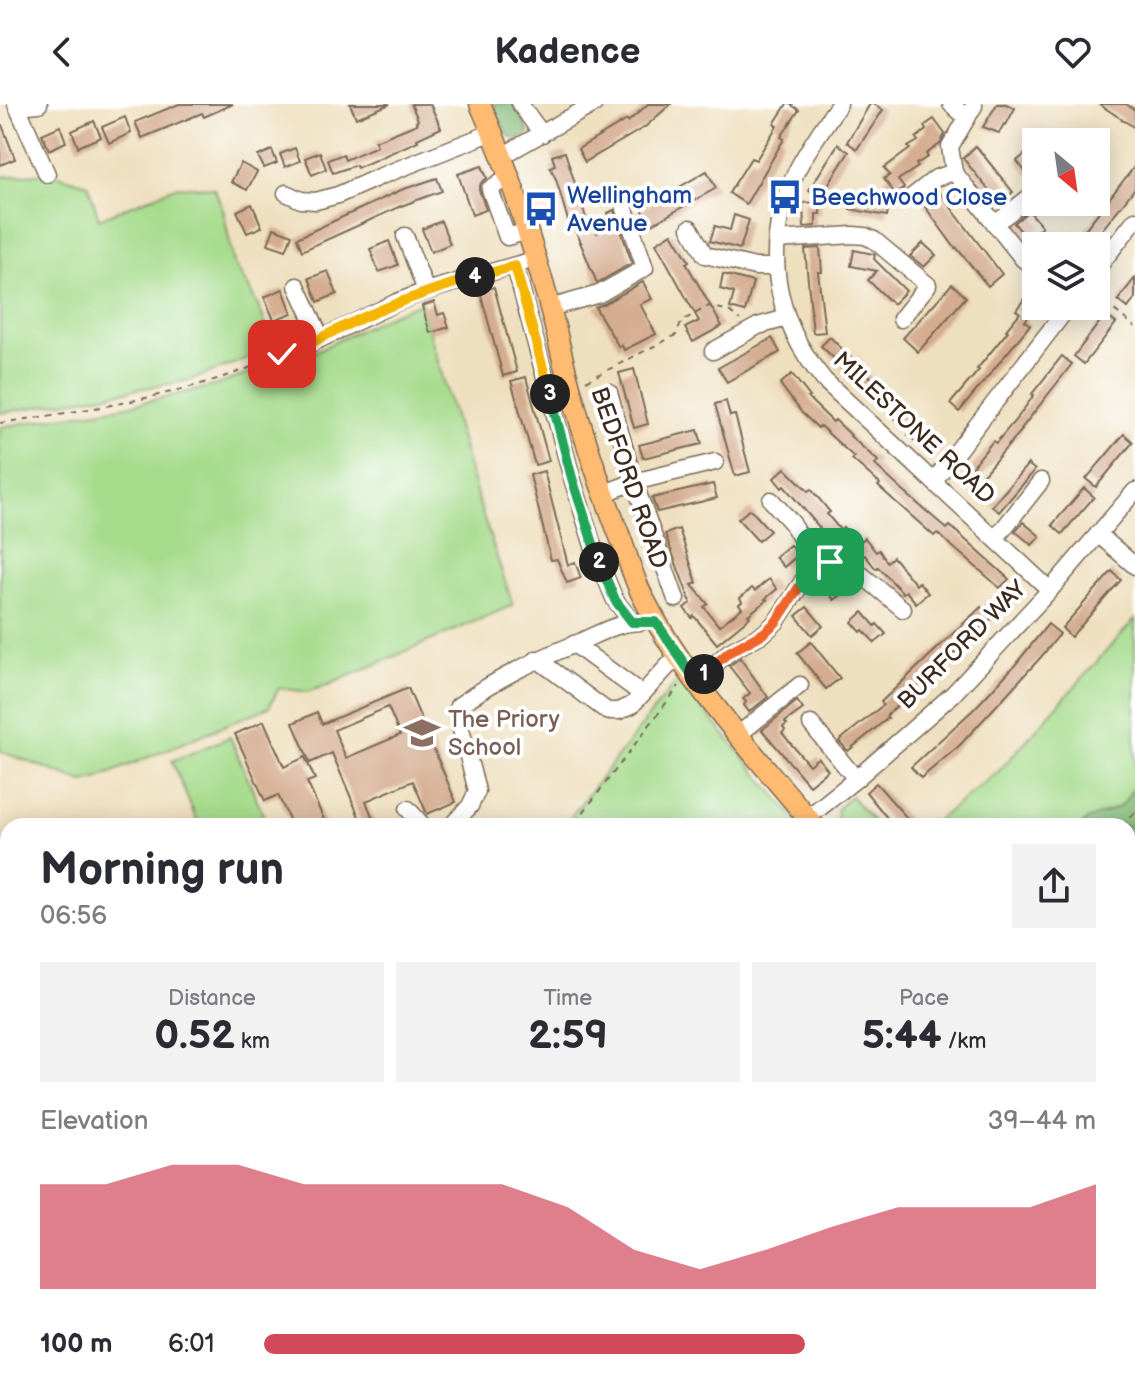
<!DOCTYPE html>
<html lang="en">
<head>
<meta charset="utf-8">
<style>
  body { margin:0; font-family:"Balsamiq Sans",sans-serif; background:#f2f2f3; color:#2b2b33; height:100vh; display:flex; flex-direction:column; font-size:30px; white-space:nowrap }
  * { box-sizing:border-box; margin:0 }
  p { font-size:26px; color:#7c7c81 }
  .icon { flex:none; width:44px; height:44px; fill:none; stroke:currentColor; stroke-width:2; stroke-linecap:round; stroke-linejoin:round }
  .map { position:relative; flex:1; overflow:hidden }
  .side { position:absolute; left:0px; top:714px; width:1136px; height:572px; display:flex; flex-direction:column; background:#fff; border-radius:24px 24px 0 0; box-shadow:0 4px 20px #0003 }
  .side>* { flex:none }
  .needle { width:52px; rotate:151deg }
  .controls { position:absolute; left:1022px; top:24px; display:grid; gap:16px }
  .controls a { display:grid; place-items:center; width:88px; height:88px; border-radius:0px; background:#fff; box-shadow:0 4px 20px #0003; font-size:40px }
  .pin { position:absolute; display:grid; place-items:center; width:68px; height:68px; color:#fff; margin:-34px; border-radius:16px; box-shadow:0 4px 12px #0006 }
  .km { position:absolute; width:40px; height:40px; margin:-20px; border-radius:50%; background:#222; color:#fff; font-size:22px; line-height:40px; text-align:center }
  .round { display:grid; place-items:center; flex:none; width:84px; height:84px; border-radius:0px; background:#f2f2f3 }
  .overview { display:flex; align-items:center; justify-content:space-between; height:136px; padding:0 40px }
  h1 { font-size:44px; font-weight:800; line-height:60px }
  .metrics { display:grid; grid-template-columns:repeat(3,1fr); gap:12px; height:136px; padding:8px 40px }
  .metrics div { display:grid; align-content:center; border-radius:0px; background:#f2f2f3; text-align:center }
  .metrics b { font-size:40px; font-weight:800 }
  .metrics small { font-size:22px; font-weight:400 }
  .metrics p { font-size:22px }
  .chart { height:224px; padding:16px 40px }
  .chart p { display:flex; justify-content:space-between }
  .chart svg { width:100%; height:144px; margin-top:8px; fill:#d1495b; opacity:.7 }
  ul { padding:0 40px; list-style:none; font-size:26px }
  li { display:grid; grid-template-columns:128px 96px 1fr; align-items:center; height:60px }
  li i { height:20px; border-radius:10px; background:#d1495b }
  header { display:flex; justify-content:space-between; align-items:center; height:104px; padding:0 40px; background:#fff; font-size:36px; font-weight:800 }
  .map>svg:first-child { display:block }
</style>
</head>
<body>
<header><svg class="icon" aria-label="back" viewBox="0 0 24 24"><path d="M15 5l-7 7 7 7"/></svg>Kadence<svg class="icon" aria-label="heart" viewBox="0 0 24 24"><path d="M12 20l-8-8c-3-5 5-10 8-4 3-6 11-1 8 4z"/></svg></header>
<div class="map">
<svg width="1135" height="1286" viewBox="0 0 1135 1286">
  <rect width="100%" height="100%" fill="#fff"/>
  <filter id="ink" filterUnits="userSpaceOnUse"><feTurbulence type="fractalNoise" baseFrequency=".0125" numOctaves="2"/><feDisplacementMap in="SourceGraphic" scale="16" xChannelSelector="R" yChannelSelector="G"/><feConvolveMatrix kernelMatrix="1 2 1 2 8 2 1 2 1" color-interpolation-filters="sRGB"/></filter>
  <filter id="wash" filterUnits="userSpaceOnUse"><feTurbulence type="fractalNoise" baseFrequency=".006" numOctaves="4" result="noise"/><feDisplacementMap in="SourceGraphic" scale="32" xChannelSelector="R" yChannelSelector="G"/><feGaussianBlur stdDeviation="1.8" result="paint"/><feColorMatrix in="noise" values="0 0 0 0 0 0 0 0 0 0 0 0 0 0 0 0 0 1.4 0 .05"/><feComposite in="paint" operator="in"/></filter>
  <g filter="url(#wash)">
    <rect width="100%" height="100%" fill="#eedfbe"/>
    <g fill="#a6db8c" stroke="#708255" stroke-width="2">
      <path d="M51,69L88,80L99,115L178,82L214,84L223,105L234,160L250,186L263,213L272,241L243,256L191,276L0,309V73Z"/>
      <path d="M421,199L483,412L513,501L328,581L307,588L279,584L269,603L96,675L83,678L0,647V323L127,302L214,282L243,272L289,251H308L392,210Z"/>
      <path d="M1135,515V682L1121,702L1087,716L1082,722H942L936,717L999,667Z"/>
      <path d="M675,579L688,587L801,722H575L569,715Z"/>
      <path d="M230,633L268,722H199L172,657Z"/>
      <path d="M851,692L877,722H838L837,705Z"/>
    </g>
    <g fill="#84bb78" stroke="#60724b" stroke-width="2">
      <path d="M492,0H516L529,29L523,33L514,35L506,29Z"/>
      <path d="M1135,682V763L1128,770V722H1082L1087,716L1121,702Z"/>
      <path d="M681,1278H766L784,1286H677Z"/>
    </g>
    <path fill="#8ab9f5" stroke="#62728a" stroke-width="2" d="M619,1278H692L691,1286H616Z"/>
    <g fill="none" stroke-linecap="round" stroke-linejoin="round">
      <g stroke="#8ab9f5" stroke-width="4">
        <path d="M1128,730L1135,724"/>
        <path d="M708,1286L710,1278"/>
      </g>
    </g>
    <g id="blocks">
      <g fill="#d4ac8f" fill-rule="evenodd">
        <path d="M179,0H233L204,13L202,9L142,34L135,18Z"/>
        <path d="M350,0H390L356,14Z"/>
        <path d="M411,0H430L441,24L417,35L418,37L357,64L356,61L333,69L328,56L343,50L345,56L377,42L375,37L417,20L416,18L418,16Z"/>
        <path d="M648,0H671L645,23L585,58L578,45L627,16L628,18Z"/>
        <path d="M787,0H790L799,6L781,33L784,35L746,100L729,89L751,54L756,56L777,22L774,20Z"/>
        <path d="M870,0H874L883,6L857,45L847,38Z"/>
        <path d="M997,0H1006L1015,4L1006,21L1004,20L999,29L983,23Z"/>
        <path d="M1099,0H1126L1135,6V24Z"/>
        <path d="M125,13L131,29L109,39L102,23Z"/>
        <path d="M934,15L945,30L940,40L926,50L928,53L916,60L918,63L898,76L904,84L895,90L884,75L890,71L884,64L910,45L908,43L918,37L916,34L926,26L924,22Z"/>
        <path d="M94,17L101,33L78,43L72,27Z"/>
        <path d="M0,21H2L15,55L0,61Z"/>
        <path d="M60,22L66,38L49,46L42,30Z"/>
        <path d="M838,40L849,48L820,93L809,86Z"/>
        <path d="M976,42L1013,88L999,99L963,54Z"/>
        <path d="M295,44L300,57L285,63L280,50Z"/>
        <path d="M1031,45L1036,50V64L1028,71L1017,57Z"/>
        <path d="M272,46L277,59L264,64L258,52Z"/>
        <path d="M320,48L326,65L312,71L305,54Z"/>
        <path d="M565,48L588,120L591,119L597,129L614,120L608,109L614,106L632,159L597,179L580,138H581L571,119L569,120L556,75L550,63L555,61L552,52Z"/>
        <path d="M241,59L257,68L247,86L231,78Z"/>
        <path d="M482,62L487,74L481,79L479,85L486,106L472,111L458,70Z"/>
        <path d="M1135,62V84L1125,97L1089,142H1072Z"/>
        <path d="M707,67L716,84L651,121L642,105Z"/>
        <path d="M437,74L442,87L401,102L302,147L297,134L401,86Z"/>
        <path d="M854,87L890,94L887,112L850,105Z"/>
        <path d="M939,88L1002,170L988,182L956,143L955,144L923,100Z"/>
        <path d="M820,98V110H816V122L804,123L803,99Z"/>
        <path d="M252,100L262,123L247,129L237,107Z"/>
        <path d="M1029,107L1042,122L1027,135L1014,119Z"/>
        <path d="M734,111L749,116L740,145L710,137L715,122L730,126Z"/>
        <path d="M441,117L450,140L431,148L422,125Z"/>
        <path d="M274,124L292,131L286,146L268,140Z"/>
        <path d="M672,129L689,157L686,159L722,222L693,238L685,224L699,217L656,139Z"/>
        <path d="M389,137L398,161L379,168L370,145Z"/>
        <path d="M923,139L936,151L924,163L910,152Z"/>
        <path d="M820,144L822,168H818L825,228L813,229L805,145Z"/>
        <path d="M854,146L873,150L875,151L874,155L906,187L893,200L868,176L877,167L851,162Z"/>
        <path d="M328,167L337,190L318,198L309,174Z"/>
        <path d="M723,170L753,178L745,208L730,204L734,189L720,185Z"/>
        <path d="M1135,174V194L1128,204L1118,196Z"/>
        <path d="M643,178L652,195L640,200L656,230L624,246L622,241L619,243L595,203L604,200Z"/>
        <path d="M952,180L966,193L918,248L903,234Z"/>
        <path d="M494,183L517,268L503,272L480,187Z"/>
        <path d="M283,185L292,209L274,216L264,193Z"/>
        <path d="M1028,190L1033,194L1036,192V202L1025,217L1030,221L959,308L950,300L979,266L977,265L1008,227L1006,226L1020,209L1016,206Z"/>
        <path d="M434,198L438,211L444,209L449,223L430,229L422,202Z"/>
        <path d="M1105,211L1116,219L1084,260L1074,252Z"/>
        <path d="M830,233L936,338L927,347L908,331L910,328L842,266L844,264L821,242Z"/>
        <path d="M772,234L780,248L727,278L718,264Z"/>
        <path d="M1062,252L1072,260L1021,325L1022,326L972,383L962,375L993,337L996,339L1018,313L1034,291L1032,290Z"/>
        <path d="M634,265L648,320L634,324L619,269Z"/>
        <path d="M792,270L810,293L808,294L833,318L835,316L851,331L850,332L878,357L875,361L902,386L947,425L950,422L1009,475L1000,484L937,429L934,432L898,400L878,382L880,380L852,355L854,353L820,322L818,324L802,309L780,280Z"/>
        <path d="M526,273L549,357L535,361L511,277Z"/>
        <path d="M726,297L730,312L735,311L750,368L735,372L715,300Z"/>
        <path d="M698,326L702,340L643,354L639,341Z"/>
        <path d="M1124,330L1133,338L1096,383L1086,375Z"/>
        <path d="M1028,360L1035,366L999,408L992,402Z"/>
        <path d="M785,364L808,387L811,385L830,408L827,410L840,426L843,423L852,433L837,445L828,434L825,437L817,427L820,424L784,382L782,384L774,374Z"/>
        <path d="M544,367L568,461L575,458L581,474L567,479L557,455L551,456L530,371Z"/>
        <path d="M713,380L717,394L657,408L652,394Z"/>
        <path d="M1084,384L1094,393L1062,430L1052,421Z"/>
        <path d="M750,405L770,427L758,437L738,415Z"/>
        <path d="M1023,418L1040,432L1032,441L1015,427Z"/>
        <path d="M679,425L697,479L692,481L708,500L704,503L719,522L742,504L739,500L742,498L740,494L752,484L755,487L769,475L777,485L765,495L767,496L748,511L750,513L717,540L694,512L692,514L684,504L691,499L665,430Z"/>
        <path d="M865,434L876,448L879,446L887,458L893,453L916,481L919,478L928,489L916,499L906,487L903,489L878,463L876,465L865,451L862,453L854,442Z"/>
        <path d="M790,441L798,451L784,463L775,453Z"/>
        <path d="M1112,467L1121,476L1071,533L1062,524Z"/>
        <path d="M842,471L851,483L834,496L825,484Z"/>
        <path d="M991,498L1001,506L993,515L992,514L886,612L888,614L848,647L839,637L883,601L881,598L981,503L984,506Z"/>
        <path d="M807,503L823,522L812,531L796,512Z"/>
        <path d="M863,508L875,522L877,520L886,530L875,539L863,526L861,528L852,518Z"/>
        <path d="M1048,520L1060,530L1041,553L960,641L921,674L911,663L975,604L1015,561Z"/>
        <path d="M811,538L840,574L826,585L797,549Z"/>
        <path d="M740,554L768,593L749,608L744,601L746,598L743,595L750,589L729,562Z"/>
        <path d="M408,584L456,698L427,710L413,677L366,697L376,722H363L332,649L310,659L293,619L317,608L322,620ZM388,603L400,631L346,654L334,626Z"/>
        <path d="M797,597L803,605L785,618L787,620L783,623L785,626L782,629L809,661L818,654L828,666L809,681L762,626Z"/>
        <path d="M264,617L284,663L305,653L315,675L307,678L327,722H292L278,691L265,697L235,630Z"/>
        <path d="M876,679L899,705L914,722H894L888,715L866,688Z"/>
      </g>
    </g>
  </g>
  <g filter="url(#ink)">
    <use href="#blocks" fill-opacity="0" stroke="#7a6956" stroke-width="2"/>
    <g fill="none" stroke-linecap="round" stroke-linejoin="round">
      <g stroke="#7a6956" stroke-width="19">
        <g id="minor">
          <path d="M16,0L17,2L39,0"/>
          <path d="M520,0L542,30"/>
          <path d="M839,0C824,22 808,44 796,68C761,140 773,215 824,276L1050,486"/>
          <path d="M951,0L967,14"/>
          <path d="M17,2L47,70"/>
          <path d="M974,2L950,43L954,68L1023,155L1036,165"/>
          <path d="M502,52L594,0"/>
          <path d="M509,72L490,85L507,133L528,127"/>
          <path d="M286,89L301,96L316,97L338,91L381,72L493,28"/>
          <path d="M913,92L936,74L954,68"/>
          <path d="M995,120L1036,88"/>
          <path d="M690,124L705,151L755,163H776"/>
          <path d="M405,132L426,187"/>
          <path d="M777,136L853,131L865,132L874,136L928,181L901,215"/>
          <path d="M515,162L572,374L595,448L615,496L632,518"/>
          <path d="M1096,166L1135,116"/>
          <path d="M297,182L321,234"/>
          <path d="M550,204L599,190L645,164L625,105"/>
          <path d="M308,241L397,198L426,187L523,159"/>
          <path d="M713,247L758,222L787,214"/>
          <path d="M609,288L634,378L676,495"/>
          <path d="M934,377L1069,202"/>
          <path d="M602,390L634,378L715,358"/>
          <path d="M771,396L792,419L815,459"/>
          <path d="M1098,430L1135,462"/>
          <path d="M996,434L1041,377"/>
          <path d="M574,540L642,590"/>
          <path d="M537,555L607,607H619L632,601L669,561L681,557"/>
          <path d="M696,577L729,548L764,529L776,518L815,459L838,458L851,462L903,505"/>
          <path d="M811,620L856,675"/>
          <path d="M738,631L800,581"/>
          <path d="M408,705L423,722"/>
          <path d="M807,714L856,675L953,590L1050,486L1135,387"/>
          <path d="M451,722L470,702L477,687L457,610L458,602C498,574 531,558 575,540C596,531 617,518 641,518"/>
          <path d="M1128,984L1135,988"/>
          <path d="M0,1030L8,1026"/>
          <path d="M1128,1084L1135,1077"/>
          <path d="M0,1209L8,1220"/>
          <path d="M1128,1218L1135,1226"/>
          <path d="M53,1278L59,1286"/>
          <path d="M1097,1278L1103,1286"/>
          <path d="M107,1286L117,1278"/>
          <path d="M1070,1286L1081,1278"/>
        </g>
      </g>
      <g stroke="#7a6956" stroke-width="23">
        <g id="major">
          <path d="M480,0C509,64 530,132 549,200C557,228 562,255 570,283C584,335 602,387 622,438C628,455 633,472 641,489C684,576 753,647 814,722"/>
          <path d="M1128,1097L1135,1106"/>
        </g>
      </g>
      <g stroke="#7a6956" stroke-width="2" stroke-dasharray="6 6" stroke-linecap="butt">
        <path d="M1096,191L1135,223"/>
        <path d="M586,277L676,231L682,217L709,202L729,207L740,216"/>
        <path d="M0,319C102,304 202,289 296,244"/>
        <path d="M576,718L679,582"/>
        <path d="M1122,722L1135,709"/>
      </g>
      <use href="#minor" stroke="#fff" stroke-width="16"/>
      <use href="#major" stroke="#ffbb71" stroke-width="20"/>
    </g>
  </g>
  <g fill="none" stroke-linecap="round" stroke-linejoin="round" filter="url(#ink)">
    <g stroke="#fff" stroke-width="16">
      <path id="split-1" d="M704,570L729,548L764,529L776,518L815,459L830,458"/>
    </g>
    <g stroke="#fff" stroke-width="16">
      <path id="split-2" d="M599,458L615,496L632,518H656L696,577L704,570"/>
    </g>
    <g stroke="#fff" stroke-width="16">
      <path id="split-3" d="M550,290L572,374L599,458"/>
    </g>
    <g stroke="#fff" stroke-width="16">
      <path id="split-4" d="M475,173L515,162L550,290"/>
    </g>
    <g stroke="#fff" stroke-width="16">
      <path id="split-5" d="M282,250L304,240L308,241C361,211 417,190 475,173"/>
    </g>
    <use href="#split-1" stroke="#f0652b" stroke-width="10"/>
    <use href="#split-2" stroke="#22a559" stroke-width="10"/>
    <use href="#split-3" stroke="#22a559" stroke-width="10"/>
    <use href="#split-4" stroke="#f5b400" stroke-width="10"/>
    <use href="#split-5" stroke="#f5b400" stroke-width="10"/>
  </g>
  <defs>
    <g id="bus-bare" transform="scale(2.76)"><path d="M-5-6H5V4H4V6H2V4H-2V6H-4V4H-5ZM-3.5-4V0h7V-4ZM-3.5 1.2v1.5H-2V1.2ZM2 1.2v1.5H3.5V1.2Z" fill="#1a4fb4" stroke="#fff" stroke-width="2.5" paint-order="stroke"/></g>
    <g id="school-bare" transform="scale(2.76)"><path d="M0-5L7-2L0 1L-7-2ZM-4 1L0 2.5L4 1V4Q0 6-4 4Z" fill="#8d6e63" stroke="#fff" stroke-width="2.5" paint-order="stroke"/></g>
  </defs>
  <g fill-rule="evenodd">
    <use href="#bus-bare" x="785" y="93"/>
    <use href="#bus-bare" x="541" y="105"/>
    <use href="#school-bare" x="422" y="629"/>
  </g>
  <g text-anchor="middle" dominant-baseline="central" stroke-width="8" stroke-linejoin="round" paint-order="stroke">
    <g font-size="24" fill="#164399" stroke="#fff" text-anchor="start">
      <text x="567" y="91">Wellingham<tspan x="567" dy="28">Avenue</tspan></text>
      <text x="811" y="93">Beechwood Close</text>
    </g>
    <g font-size="24" fill="#3b2a1e" stroke="#fff">
      <text transform="translate(914 324) rotate(43)">MILESTONE ROAD</text>
      <text transform="translate(629 374) rotate(71)">BEDFORD ROAD</text>
      <text transform="translate(962 541) rotate(-45)">BURFORD WAY</text>
    </g>
    <g font-size="24" fill="#785e54" stroke="#fff" text-anchor="start">
      <text x="448" y="615">The Priory<tspan x="448" dy="28">School</tspan></text>
    </g>
  </g>
</svg>
<div class="controls">
<a><svg class="needle" viewBox="-14 -14 28 28"><path d="M0-13l5 13h-10z" fill="#e53935"/><path d="M0 13l5-13h-10z" fill="#7c7c81"/></svg></a>
<a><svg class="icon" aria-label="layers" viewBox="0 0 24 24"><path d="M12 4l9 5-9 5-9-5zM3 14l9 5 9-5"/></svg></a>
</div>
<div class="pin" style="left:830px;top:458px;background:#1e9e55"><svg class="icon" aria-label="arrive" viewBox="0 0 24 24"><path d="M6 21V4h12l-3 4 3 4H6"/></svg></div>
<div class="pin" style="left:282px;top:250px;background:#d93025"><svg class="icon" aria-label="check" viewBox="0 0 24 24"><path d="M5 12l5 5 9-10"/></svg></div>
<b class="km" style="left:704px;top:570px">1</b>
<b class="km" style="left:599px;top:458px">2</b>
<b class="km" style="left:550px;top:290px">3</b>
<b class="km" style="left:475px;top:173px">4</b>
<section class="side">
<div class="overview"><div><h1>Morning run</h1><p>06:56</p></div><a class="round"><svg class="icon" aria-label="share" viewBox="0 0 24 24"><path d="M12 15V3M7 8l5-5 5 5M5 13v7h14v-7"/></svg></a></div>
<div class="metrics">
<div><p>Distance</p><b>0.52<small> km</small></b></div>
<div><p>Time</p><b>2:59</b></div>
<div><p>Pace</p><b>5:44<small> /km</small></b></div>
</div>
<div class="chart"><p><span>Elevation</span>39–44 m</p>
<svg viewBox="0 0 160 44" preserveAspectRatio="none"><path d="M0 44V12L10 12L20 6L30 6L40 12L50 12L60 12L70 12L80 19L90 32L100 38L110 32L120 25L130 19L140 19L150 19L160 12V44z"/></svg>
</div>
<ul>
<li><b>100 m</b>6:01<i style="width:65%"></i></li>
</ul>
</section>
</div>
</body>
</html>
